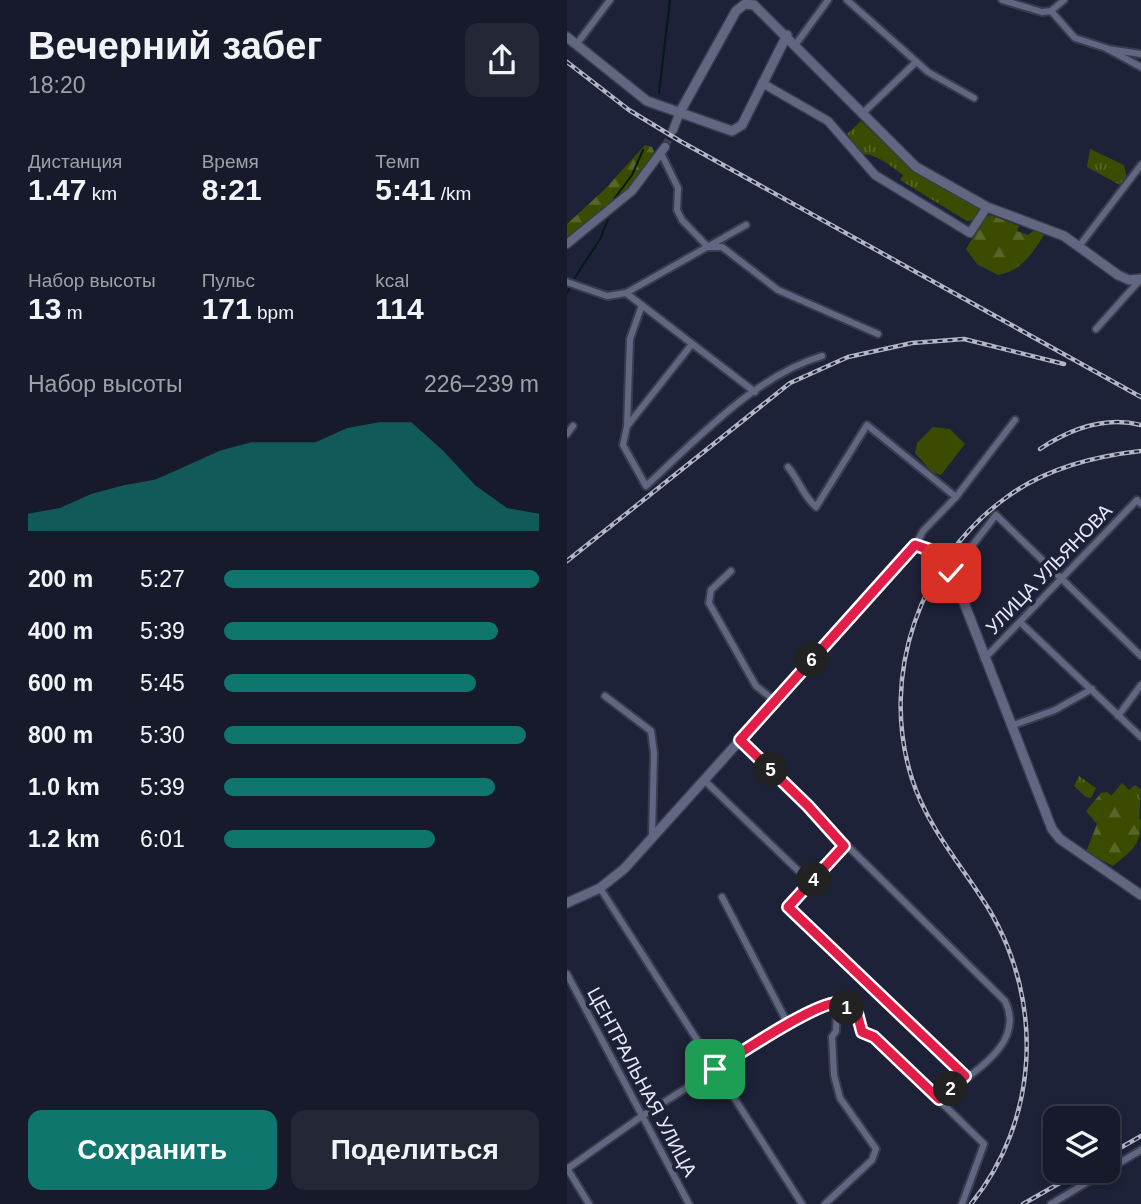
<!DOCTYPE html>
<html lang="ru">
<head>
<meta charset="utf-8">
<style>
  body { margin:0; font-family:Helvetica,sans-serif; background:#232736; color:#f1f3f6; height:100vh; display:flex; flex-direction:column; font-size:26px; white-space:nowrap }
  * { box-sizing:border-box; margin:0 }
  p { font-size:23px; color:#9ea1a8 }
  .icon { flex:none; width:38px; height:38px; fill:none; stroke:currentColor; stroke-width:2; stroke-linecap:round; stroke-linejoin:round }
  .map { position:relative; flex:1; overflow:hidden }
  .details { display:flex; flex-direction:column; background:#161a2a; width:567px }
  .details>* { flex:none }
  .buttons { position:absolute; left:476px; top:1106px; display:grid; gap:14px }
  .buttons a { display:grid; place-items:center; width:77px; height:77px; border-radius:14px; background:#161a2a; box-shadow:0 4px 10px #0003,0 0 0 2px #353847; font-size:35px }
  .pin { position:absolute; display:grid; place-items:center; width:60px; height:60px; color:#fff; margin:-30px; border-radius:14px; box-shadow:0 4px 10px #0006 }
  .km { position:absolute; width:35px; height:35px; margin:-18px; border-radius:50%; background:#222; color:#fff; font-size:19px; line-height:35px; text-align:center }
  .round { display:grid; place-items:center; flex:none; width:74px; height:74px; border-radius:14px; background:#232736 }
  .head { display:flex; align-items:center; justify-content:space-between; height:119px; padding:0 28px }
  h1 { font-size:38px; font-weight:800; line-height:52px }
  .stats { display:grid; grid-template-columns:repeat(3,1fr); gap:10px; height:119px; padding:7px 28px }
  .stats div { display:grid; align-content:center }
  .stats b { font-size:30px; font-weight:800 }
  .stats small { font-size:19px; font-weight:400 }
  .stats p { font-size:19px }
  .chart { height:196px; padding:14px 28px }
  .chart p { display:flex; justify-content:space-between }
  .chart svg { width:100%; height:126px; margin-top:7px; fill:#0f766e; opacity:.7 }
  .button { display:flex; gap:14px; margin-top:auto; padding:14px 28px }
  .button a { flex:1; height:80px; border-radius:14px; background:#0f766e; color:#fff; font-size:28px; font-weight:800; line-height:80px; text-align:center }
  .button a+a { background:#232736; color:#f1f3f6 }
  ul { padding:0 28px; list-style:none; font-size:23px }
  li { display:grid; grid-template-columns:112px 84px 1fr; align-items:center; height:52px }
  li i { height:18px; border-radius:9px; background:#0f766e }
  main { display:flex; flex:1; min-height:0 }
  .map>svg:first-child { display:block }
</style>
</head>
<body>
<main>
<section class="details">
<div class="head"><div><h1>Вечерний забег</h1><p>18:20</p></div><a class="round"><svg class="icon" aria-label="share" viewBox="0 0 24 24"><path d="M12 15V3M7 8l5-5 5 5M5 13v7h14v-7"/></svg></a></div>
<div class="stats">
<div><p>Дистанция</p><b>1.47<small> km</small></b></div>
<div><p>Время</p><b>8:21</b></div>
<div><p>Темп</p><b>5:41<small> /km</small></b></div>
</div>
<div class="stats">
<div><p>Набор высоты</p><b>13<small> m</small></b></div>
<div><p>Пульс</p><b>171<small> bpm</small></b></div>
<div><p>kcal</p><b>114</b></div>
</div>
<div class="chart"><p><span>Набор высоты</span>226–239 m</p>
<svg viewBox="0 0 160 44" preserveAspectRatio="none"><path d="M0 44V38L10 36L20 31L30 28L40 26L50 21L60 16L70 13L80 13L90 13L100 8L110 6L120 6L130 16L140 28L150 36L160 38V44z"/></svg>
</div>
<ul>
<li><b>200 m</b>5:27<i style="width:100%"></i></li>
<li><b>400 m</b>5:39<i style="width:87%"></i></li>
<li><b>600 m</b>5:45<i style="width:80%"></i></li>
<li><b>800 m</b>5:30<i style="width:96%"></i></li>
<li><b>1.0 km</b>5:39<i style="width:86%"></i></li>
<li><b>1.2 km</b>6:01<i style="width:67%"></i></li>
</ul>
<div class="button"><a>Сохранить</a><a>Поделиться</a></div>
</section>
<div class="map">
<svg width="574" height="1204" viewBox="0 0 574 1204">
  <defs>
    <pattern id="grass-tufts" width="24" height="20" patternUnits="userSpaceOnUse" patternTransform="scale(1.75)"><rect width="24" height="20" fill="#3b4c00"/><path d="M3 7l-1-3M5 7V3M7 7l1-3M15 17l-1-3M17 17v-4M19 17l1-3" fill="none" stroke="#576626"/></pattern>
    <pattern id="forest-firs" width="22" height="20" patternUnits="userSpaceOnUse" patternTransform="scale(1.75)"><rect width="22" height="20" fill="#3b4c00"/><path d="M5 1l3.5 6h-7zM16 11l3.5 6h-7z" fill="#576626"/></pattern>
  </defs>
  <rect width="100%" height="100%" fill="#1d2238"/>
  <g fill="url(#grass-tufts)">
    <path d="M294,121L344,169L411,206L412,214L408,220L400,221L333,180L336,175C324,166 310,154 295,154L280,134Z"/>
    <path d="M523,149L557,165L560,179L553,185L520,167Z"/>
    <path d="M512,776L529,788L524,798L519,797L507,786Z"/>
    <path d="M555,783L562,790L568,785L574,790L572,821L544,796Z"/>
  </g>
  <g fill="url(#forest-firs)">
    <path d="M78,145L85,147L88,154C65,189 34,213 0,237V224L38,189Z"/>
    <path d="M423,215L452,226L450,231L461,235L469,229L477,235C464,255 455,270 431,275L410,264L399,249L418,218Z"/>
    <path d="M540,792L574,820C574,846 565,850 546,866L519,852L530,824L519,811L534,793Z"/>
  </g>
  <path fill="#3b4c00" d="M366,427L383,429L398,444L374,475L365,472L348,453L350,443Z"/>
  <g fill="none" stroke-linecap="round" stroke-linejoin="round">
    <g stroke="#05181a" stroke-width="2">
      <path d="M92,93L103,0"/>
      <path d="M47,199L65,175L76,150"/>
      <path d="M7,279L33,239L41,220"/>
      <path d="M0,293L3,287"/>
    </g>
    <path stroke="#3b4055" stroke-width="8" stroke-dasharray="8 4" stroke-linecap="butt" d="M98,147L106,130"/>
    <g stroke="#393b4e" stroke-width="10">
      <g id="minor">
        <path d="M280,0L361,72L407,98"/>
        <path d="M435,0L475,12L484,11"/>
        <path d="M484,11L508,38L539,48L574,67"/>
        <path d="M484,11L497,0"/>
        <path d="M229,44L261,0"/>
        <path d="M9,45L43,0"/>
        <path d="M541,49L574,54"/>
        <path d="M296,113L349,62"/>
        <path d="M94,153L111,188L110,210L115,220L141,247H155L211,290L311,334"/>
        <path d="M513,245L574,165"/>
        <path d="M0,282L40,296L59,293L179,225"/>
        <path d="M59,293L188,392"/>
        <path d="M75,305L63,339L60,426L56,445L79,486C130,439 188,376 255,356"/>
        <path d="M529,329L573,280"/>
        <path d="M61,425L125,344"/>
        <path d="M0,434L6,426"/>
        <path d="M221,467C232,480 236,496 249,507L300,425L389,497"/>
        <path d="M348,546L356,531L389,497L448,420"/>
        <path d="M164,571L144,590L142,603L189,686L208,701"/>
        <path d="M384,573L429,515L574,656"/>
        <path d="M453,622L574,737"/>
        <path d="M417,659L570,500L574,504"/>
        <path d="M38,696L84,731L87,753L85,837"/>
        <path d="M551,716L574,685"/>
        <path d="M444,726L488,710L525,689"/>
        <path d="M173,740L438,1001C460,1046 401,1074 372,1099"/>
        <path d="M137,780L244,883"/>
        <path d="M277,846L221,907L398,1076"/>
        <path d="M33,888L235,1204"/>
        <path d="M155,897L221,1024"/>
        <path d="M0,974L122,1204"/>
        <path d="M0,1168L22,1204"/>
        <path d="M0,1169L75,1116L221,1024L264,1004H275L290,1013L295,1032L307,1037L417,1144L395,1204"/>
        <path d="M258,1204L305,1160L309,1149L273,1098L267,1075L265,1037L269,1031L270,1003"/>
        <path d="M484,1204L574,1150"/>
      </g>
    </g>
    <g stroke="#393b4e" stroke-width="11">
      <g id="tertiary">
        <path d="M195,83L261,121L308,175L403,233L420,207"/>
        <path d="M106,130L113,112"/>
        <path d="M0,244L65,191L98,147"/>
      </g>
    </g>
    <g stroke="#393b4e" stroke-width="12">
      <g id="secondary">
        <path d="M0,37L80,101L165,131L175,125L220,35"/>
        <path d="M113,112L169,11L178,4L187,5L349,167L420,207L497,236L551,275L562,280L574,279"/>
        <path d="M0,903L33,888L57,869L348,546L363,549L389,582L485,829L493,839L574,895"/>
      </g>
    </g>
    <use href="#minor" stroke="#616781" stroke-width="6"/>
    <use href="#tertiary" stroke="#616781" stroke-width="8"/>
    <use href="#secondary" stroke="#616781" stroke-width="9"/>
    <g stroke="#b2b6c7" stroke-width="4.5">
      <g id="rail">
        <path d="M0,62L62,110L113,141L574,397"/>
        <path d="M473,449C503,429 538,416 574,425"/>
        <path d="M0,561L223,383L281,357L345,343L397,339L497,364"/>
        <path d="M541,1155L574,1136"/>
        <path d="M404,1204C472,1120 477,1003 423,911C397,868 361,829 345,779C312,676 353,559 440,497C478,469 528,456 574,451"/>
        <path d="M456,1204L514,1171"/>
      </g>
    </g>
    <use href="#rail" stroke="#1d2238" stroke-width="2" stroke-dasharray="5" stroke-linecap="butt"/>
  </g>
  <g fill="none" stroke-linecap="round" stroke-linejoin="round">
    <g stroke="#fff" stroke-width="14">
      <path id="route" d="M148,1069C169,1056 251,1000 272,1003C278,1004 284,1011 290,1013L295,1032L307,1037L372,1099L398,1076L221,907L277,846L241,806L173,740L348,545L363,550L384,573"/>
    </g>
    <use href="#route" stroke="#e11d48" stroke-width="9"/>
  </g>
  <g text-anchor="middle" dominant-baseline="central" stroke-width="7" stroke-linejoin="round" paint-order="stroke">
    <g font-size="19" fill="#e5e9f8" stroke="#1d2238">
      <text transform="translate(482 569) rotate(-46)">УЛИЦА УЛЬЯНОВА</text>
      <text transform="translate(75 1082) rotate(62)">ЦЕНТРАЛЬНАЯ УЛИЦА</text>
    </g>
  </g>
</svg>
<div class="buttons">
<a><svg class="icon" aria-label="layers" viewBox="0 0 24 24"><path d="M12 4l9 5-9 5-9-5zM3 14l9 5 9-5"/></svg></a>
</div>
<div class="pin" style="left:148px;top:1069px;background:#1e9e55"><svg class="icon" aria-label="arrive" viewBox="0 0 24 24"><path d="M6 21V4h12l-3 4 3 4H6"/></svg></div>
<div class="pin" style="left:384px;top:573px;background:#d93025"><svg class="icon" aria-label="check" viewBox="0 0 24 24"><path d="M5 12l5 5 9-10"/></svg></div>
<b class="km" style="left:280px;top:1008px">1</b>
<b class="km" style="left:384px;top:1089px">2</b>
<b class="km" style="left:247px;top:880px">4</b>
<b class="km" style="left:204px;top:770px">5</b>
<b class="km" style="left:245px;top:660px">6</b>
</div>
</main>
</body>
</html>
